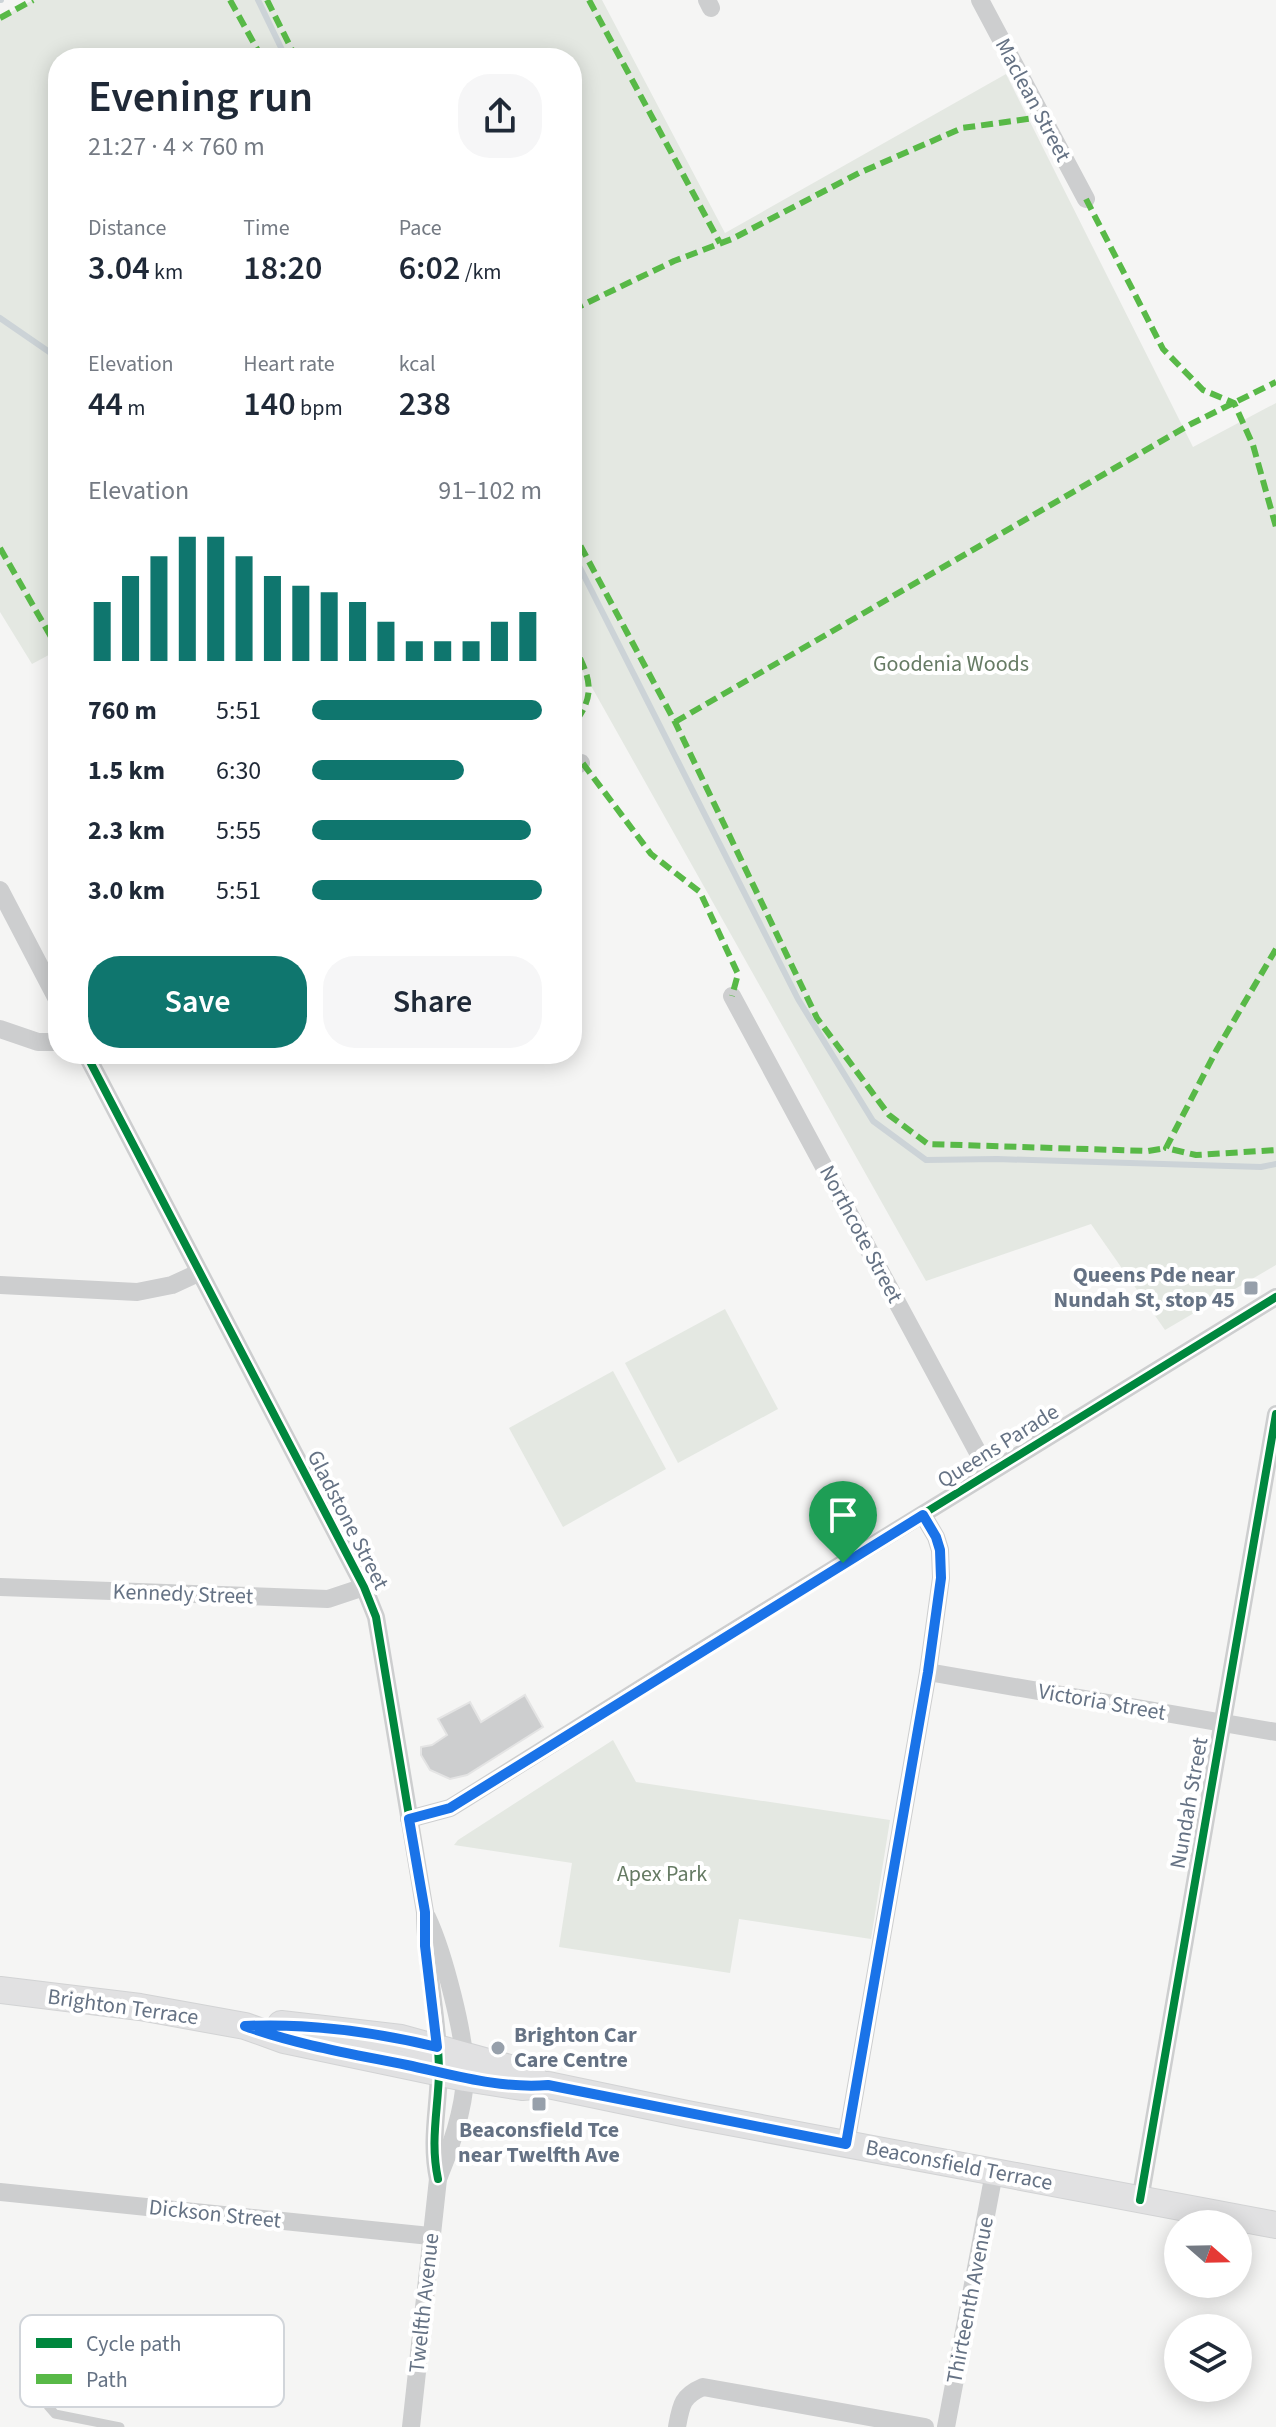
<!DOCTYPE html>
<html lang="en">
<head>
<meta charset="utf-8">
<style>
  body { margin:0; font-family:"Source Sans 3",sans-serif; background:#f6f6f7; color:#1f2937; height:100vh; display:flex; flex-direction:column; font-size:30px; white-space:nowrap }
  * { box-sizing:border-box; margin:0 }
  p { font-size:26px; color:#747a83 }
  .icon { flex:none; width:44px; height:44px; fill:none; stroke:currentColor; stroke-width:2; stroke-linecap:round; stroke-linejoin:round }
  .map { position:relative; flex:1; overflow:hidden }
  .drawer { position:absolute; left:48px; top:48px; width:534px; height:1016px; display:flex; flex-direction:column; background:#fff; border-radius:32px; box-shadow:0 4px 20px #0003 }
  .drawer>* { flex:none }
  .needle { width:52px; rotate:110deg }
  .fabs { position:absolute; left:1164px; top:2210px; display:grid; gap:16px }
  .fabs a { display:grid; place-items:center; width:88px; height:88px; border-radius:50%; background:#fff; box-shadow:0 4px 20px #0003; font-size:40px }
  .pin { position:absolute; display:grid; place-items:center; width:68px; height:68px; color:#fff; margin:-82px -34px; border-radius:50% 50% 50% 0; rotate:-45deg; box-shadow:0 0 8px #0007 }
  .pin .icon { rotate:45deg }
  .round { display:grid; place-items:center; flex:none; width:84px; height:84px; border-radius:32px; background:#f6f6f7 }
  .overview { display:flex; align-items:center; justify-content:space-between; height:136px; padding:0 40px }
  h1 { font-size:44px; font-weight:600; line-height:60px }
  .stats { display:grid; grid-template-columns:repeat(3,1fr); gap:12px; height:136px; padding:8px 40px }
  .stats div { display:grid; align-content:center }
  .stats b { font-size:34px; font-weight:600 }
  .stats small { font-size:22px; font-weight:400 }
  .stats p { font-size:22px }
  .chart { height:224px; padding:16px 40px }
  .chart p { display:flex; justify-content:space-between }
  .chart svg { width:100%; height:144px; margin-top:8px; stroke:#0f766e; stroke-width:6 }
  .action { display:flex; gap:16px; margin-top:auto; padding:16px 40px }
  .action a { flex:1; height:92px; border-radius:32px; background:#0f766e; color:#fff; font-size:32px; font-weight:600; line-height:92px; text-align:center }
  .action a+a { background:#f6f6f7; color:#1f2937 }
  ul { padding:0 40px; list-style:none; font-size:26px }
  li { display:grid; grid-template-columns:128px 96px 1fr; align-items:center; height:60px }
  li i { height:20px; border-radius:10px; background:#0f766e }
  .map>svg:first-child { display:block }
</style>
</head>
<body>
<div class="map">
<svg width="1276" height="2427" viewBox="0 0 1276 2427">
  <rect width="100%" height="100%" fill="#f5f5f4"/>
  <g fill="#e4e8e2">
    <path d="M33,0H602L725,233L1006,74L1193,447L1276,403V1265L1165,1330L1091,1224L926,1281L572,652V58H58V650L32,664L0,612V18Z"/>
    <path d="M725,1309L778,1409L678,1463L625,1363Z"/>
    <path d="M613,1371L666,1469L563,1527L509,1428Z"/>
    <path d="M613,1740L636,1782L890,1820L871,1939L739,1919L730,1973L559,1947L572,1863L454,1845L458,1840Z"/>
  </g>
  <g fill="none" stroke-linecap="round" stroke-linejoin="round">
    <g stroke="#ccd3d7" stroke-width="6">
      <path d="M0,0H1"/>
      <path d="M258,0L286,58"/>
      <path d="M0,318L58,358"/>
      <path d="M572,552L798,999L873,1121L926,1160L997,1159L1261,1167L1276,1164"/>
    </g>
  </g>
  <path fill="#cdcecf" stroke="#e4e4e4" stroke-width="2" d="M525,1695L543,1727L467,1775L450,1779L430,1770L421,1755V1747L432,1745L447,1735L438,1719L470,1702L481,1722Z"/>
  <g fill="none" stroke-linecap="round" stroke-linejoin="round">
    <g stroke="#d2d3d4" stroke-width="28">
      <g id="secondary">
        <path d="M0,1990L140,2007L245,2026L284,2040L465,2078L522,2087L548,2085L687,2114L1276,2225"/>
        <path d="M281,2024L401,2038L524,2072L534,2078"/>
      </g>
    </g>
    <path stroke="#cdcecf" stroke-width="9" d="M48,2382V2406L55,2414L120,2427"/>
    <g stroke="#cdcecf" stroke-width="18">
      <path d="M707,0L711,8"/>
      <path d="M980,0L1086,199"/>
      <path d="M572,768L581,763"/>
      <path d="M0,890L58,1001"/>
      <path d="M732,996L989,1473"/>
      <path d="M0,1029L38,1042H58"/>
      <path d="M86,1054L364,1587L376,1617L425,1912C425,1966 439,2020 439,2073C438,2110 430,2142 438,2179"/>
      <path d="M0,1285L137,1292L172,1285L198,1273"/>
      <path d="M0,1587L328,1599L364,1587"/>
      <path d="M928,1672L1276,1732"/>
      <path d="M409,1819L450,1808L463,1800L684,1661L1276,1297"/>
      <path d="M846,2144L928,1672L941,1578L940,1550L936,1537L923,1515"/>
      <path d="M0,2192L430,2236"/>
      <path d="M1140,2200L1276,1414"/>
      <path d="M411,2427L438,2179C450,2151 464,2109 465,2078C467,2040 443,1951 427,1917"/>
      <path d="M677,2427C681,2405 682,2396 703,2387L925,2427"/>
      <path d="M946,2427L994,2173"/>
    </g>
    <use href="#secondary" stroke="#e1e1e2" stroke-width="26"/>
    <g stroke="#58b947" stroke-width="6" stroke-dasharray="12 6" stroke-linecap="butt">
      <path d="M230,0L262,58"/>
      <path d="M267,0L296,58"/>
      <path d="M589,0L720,243"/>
      <path d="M0,18L33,0"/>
      <path d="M1086,199L1163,349L1203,390L1234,403L1253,445L1276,527"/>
      <path d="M572,310L674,261L732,239L859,173L962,128L1042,117"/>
      <path d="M572,530L675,722L817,1018L889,1115L928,1144L1148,1151L1166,1148"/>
      <path d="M0,548L58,649"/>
      <path d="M572,642C589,676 599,693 572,726"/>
      <path d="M675,722L1191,424L1276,382"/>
      <path d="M572,749L651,854L700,892L738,974L732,996"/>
      <path d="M1276,949L1216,1051L1166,1148L1196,1155L1276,1150"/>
    </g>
    <g stroke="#fff" stroke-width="13">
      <g id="cycleway">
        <path d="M86,1054L364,1587L376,1617L425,1912C425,1966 439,2020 439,2073C438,2110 430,2142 438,2179"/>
        <path d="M409,1819L450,1808L463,1800L684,1661L1276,1297"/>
        <path d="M1140,2200L1276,1414"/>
      </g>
    </g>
    <use href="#cycleway" stroke="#00873e" stroke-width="8"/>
  </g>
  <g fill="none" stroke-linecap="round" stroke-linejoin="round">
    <g stroke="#fff" stroke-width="16">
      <path id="route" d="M923,1515L936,1537L940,1550L941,1578L928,1672L846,2144L548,2085C500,2089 454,2075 407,2065C353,2054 298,2045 245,2026C309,2023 375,2032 437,2047L425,1946V1912L409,1819L450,1808Z"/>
    </g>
    <use href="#route" stroke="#1a73e8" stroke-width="10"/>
  </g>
  <g fill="#97a0ab" stroke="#fff" stroke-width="3">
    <rect x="1243" y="1280" width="16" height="16" rx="4"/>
    <circle cx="498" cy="2048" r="8"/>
    <rect x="531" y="2096" width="16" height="16" rx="4"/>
  </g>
  <g text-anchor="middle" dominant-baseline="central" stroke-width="8" stroke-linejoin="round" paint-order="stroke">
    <g font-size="22" fill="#657284" stroke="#fff">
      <text transform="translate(1033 100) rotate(62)">Maclean Street</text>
      <text transform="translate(861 1234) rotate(62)">Northcote Street</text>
      <text transform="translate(998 1446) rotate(-32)">Queens Parade</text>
      <text transform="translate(348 1520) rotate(63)">Gladstone Street</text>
      <text transform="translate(183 1594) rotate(2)">Kennedy Street</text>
      <text transform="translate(1102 1702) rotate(10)">Victoria Street</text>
      <text transform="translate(1189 1803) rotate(-80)">Nundah Street</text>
      <text transform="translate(123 2007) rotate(8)">Brighton Terrace</text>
      <text transform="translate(959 2165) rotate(11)">Beaconsfield Terrace</text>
      <text transform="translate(215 2214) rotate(6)">Dickson Street</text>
      <text transform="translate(970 2300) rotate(-79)">Thirteenth Avenue</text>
      <text transform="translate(424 2303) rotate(-84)">Twelfth Avenue</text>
    </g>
    <g font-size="22" fill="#667b64" stroke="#fff">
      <text x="951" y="664">Goodenia Woods</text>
      <text x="662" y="1874">Apex Park</text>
    </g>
    <g font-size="22" font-weight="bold" fill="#657284" stroke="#fff" text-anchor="end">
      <text x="1235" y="1275">Queens Pde near<tspan x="1235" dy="25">Nundah St, stop 45</tspan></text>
      <text x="514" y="2035" text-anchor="start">Brighton Car<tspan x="514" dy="25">Care Centre</tspan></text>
      <text x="539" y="2130" text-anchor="middle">Beaconsfield Tce<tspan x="539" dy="25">near Twelfth Ave</tspan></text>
    </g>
  </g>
  <rect x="20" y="2315" width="264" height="92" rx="12" fill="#fff" stroke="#d1d5da" stroke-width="2"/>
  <rect x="36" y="2338" width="36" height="10" fill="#00873e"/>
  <rect x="36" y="2374" width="36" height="10" fill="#58b947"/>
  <g font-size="22" fill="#657284">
    <text x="86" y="2351">Cycle path</text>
    <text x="86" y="2387">Path</text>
  </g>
</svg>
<div class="fabs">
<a><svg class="needle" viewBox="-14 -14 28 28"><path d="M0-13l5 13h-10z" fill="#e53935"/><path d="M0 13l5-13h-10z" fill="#747a83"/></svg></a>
<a><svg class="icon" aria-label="layers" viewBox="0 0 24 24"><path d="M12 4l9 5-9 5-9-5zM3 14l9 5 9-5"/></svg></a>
</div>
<div class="pin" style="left:843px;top:1563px;background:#1e9e55"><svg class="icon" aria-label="arrive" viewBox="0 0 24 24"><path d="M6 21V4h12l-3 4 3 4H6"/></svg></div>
<section class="drawer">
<div class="overview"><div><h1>Evening run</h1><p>21:27 · 4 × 760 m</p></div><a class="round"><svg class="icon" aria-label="share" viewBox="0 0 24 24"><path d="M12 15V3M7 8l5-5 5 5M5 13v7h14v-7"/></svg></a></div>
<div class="stats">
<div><p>Distance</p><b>3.04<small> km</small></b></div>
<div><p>Time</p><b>18:20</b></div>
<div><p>Pace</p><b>6:02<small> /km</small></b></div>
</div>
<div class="stats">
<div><p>Elevation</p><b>44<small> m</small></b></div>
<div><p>Heart rate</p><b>140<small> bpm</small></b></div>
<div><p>kcal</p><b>238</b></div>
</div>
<div class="chart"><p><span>Elevation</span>91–102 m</p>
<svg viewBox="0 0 160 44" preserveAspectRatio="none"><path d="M5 44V26M15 44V18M25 44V12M35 44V6M45 44V6M55 44V12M65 44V18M75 44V21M85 44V23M95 44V26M105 44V32M115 44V38M125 44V38M135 44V38M145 44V32M155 44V29"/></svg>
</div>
<ul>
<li><b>760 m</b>5:51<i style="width:100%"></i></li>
<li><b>1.5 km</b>6:30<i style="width:66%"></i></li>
<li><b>2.3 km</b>5:55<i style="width:95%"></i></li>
<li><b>3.0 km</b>5:51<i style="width:100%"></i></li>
</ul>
<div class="action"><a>Save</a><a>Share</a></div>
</section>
</div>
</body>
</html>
